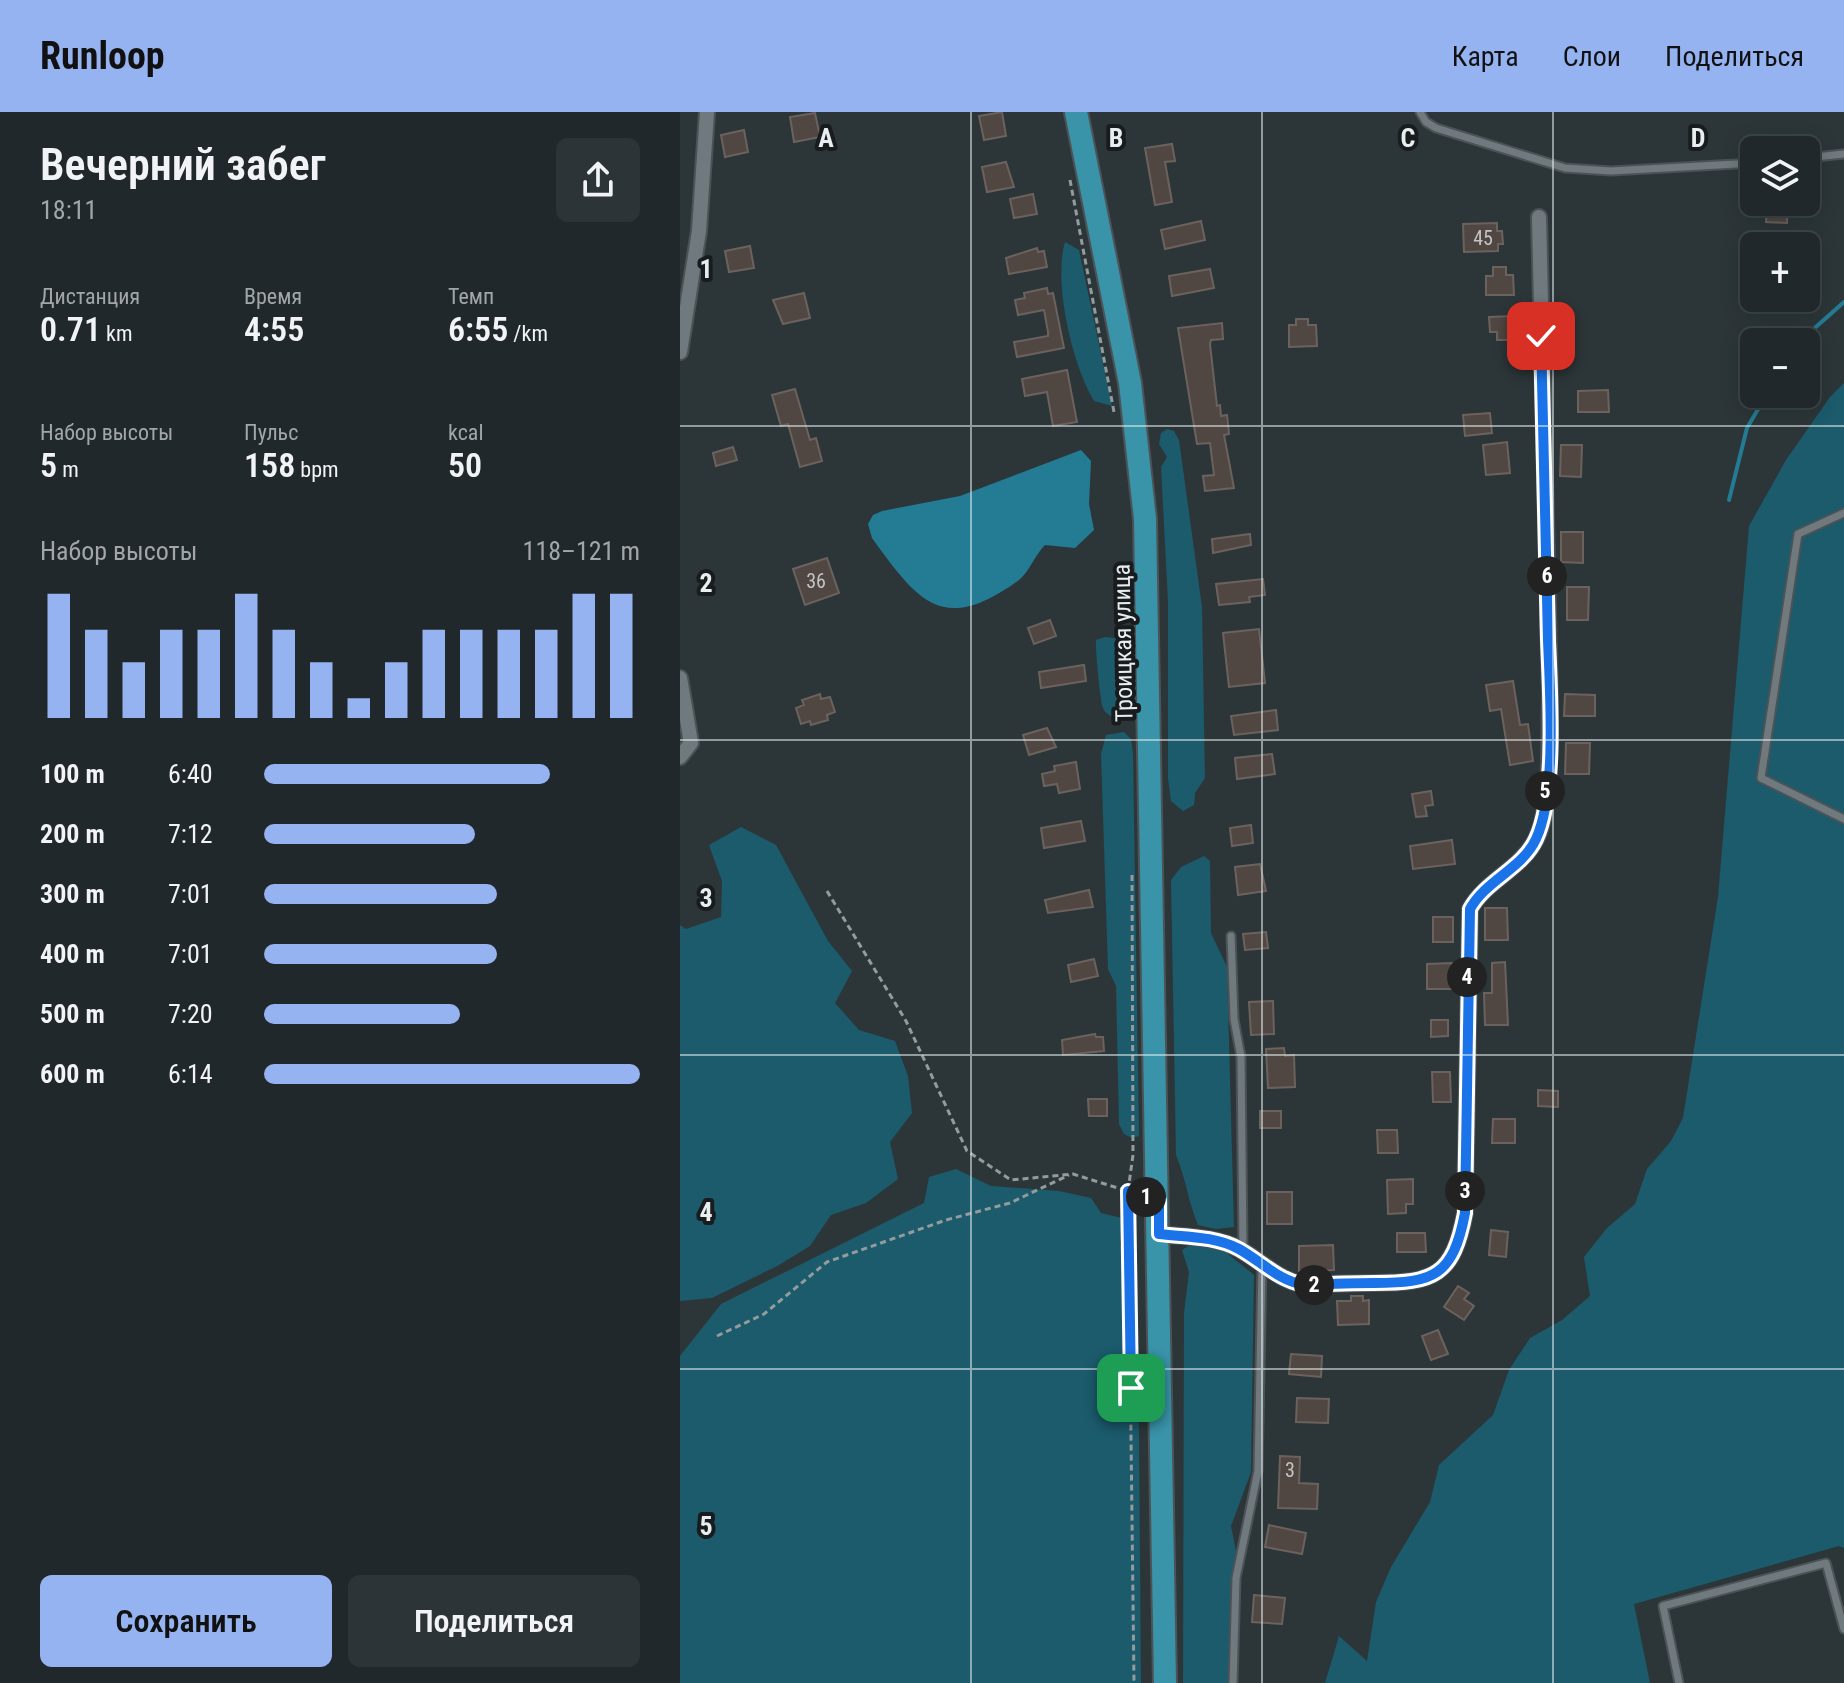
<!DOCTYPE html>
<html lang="ru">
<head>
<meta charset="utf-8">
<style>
  body { margin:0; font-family:"Roboto Condensed",sans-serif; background:#2d3437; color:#f1f3f6; height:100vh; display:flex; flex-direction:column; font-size:30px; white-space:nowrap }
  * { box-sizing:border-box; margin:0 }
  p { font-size:26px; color:#a2a6a9 }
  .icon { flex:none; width:44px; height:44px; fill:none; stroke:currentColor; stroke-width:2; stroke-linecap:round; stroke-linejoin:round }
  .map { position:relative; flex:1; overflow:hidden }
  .details { display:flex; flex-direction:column; background:#21282b; width:680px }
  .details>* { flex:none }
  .fabs { position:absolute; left:1060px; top:24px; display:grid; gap:16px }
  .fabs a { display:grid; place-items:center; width:80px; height:80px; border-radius:12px; background:#21282b; box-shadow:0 4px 20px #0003,0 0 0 2px #3e4447; font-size:40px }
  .pin { position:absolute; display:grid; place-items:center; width:68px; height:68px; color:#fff; margin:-34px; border-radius:16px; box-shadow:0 4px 12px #0006 }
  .km { position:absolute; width:40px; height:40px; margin:-20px; border-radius:50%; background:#222; color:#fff; font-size:22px; line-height:40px; text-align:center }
  .round { display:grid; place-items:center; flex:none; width:84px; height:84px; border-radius:12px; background:#2d3437 }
  .overview { display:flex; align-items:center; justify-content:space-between; height:136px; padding:0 40px }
  h1 { font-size:44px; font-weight:600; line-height:60px }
  .metrics { display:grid; grid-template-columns:repeat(3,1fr); gap:12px; height:136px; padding:8px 40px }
  .metrics div { display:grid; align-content:center }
  .metrics b { font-size:34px; font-weight:600 }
  .metrics small { font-size:22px; font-weight:400 }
  .metrics p { font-size:22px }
  .chart { height:224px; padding:16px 40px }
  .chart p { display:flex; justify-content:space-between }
  .chart svg { width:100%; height:144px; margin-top:8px; stroke:#95b2f1; stroke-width:6 }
  .button { display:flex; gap:16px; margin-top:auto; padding:16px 40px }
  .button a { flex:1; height:92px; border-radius:12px; background:#95b2f1; color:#111; font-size:32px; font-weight:600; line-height:92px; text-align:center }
  .button a+a { background:#2d3437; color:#f1f3f6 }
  ul { padding:0 40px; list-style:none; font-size:26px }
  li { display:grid; grid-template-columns:128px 96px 1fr; align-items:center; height:60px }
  li i { height:20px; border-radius:10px; background:#95b2f1 }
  header { display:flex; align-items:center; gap:48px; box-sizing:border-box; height:112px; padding:0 40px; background:#95b2f1; color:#111 }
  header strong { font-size:38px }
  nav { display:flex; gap:44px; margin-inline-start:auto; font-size:28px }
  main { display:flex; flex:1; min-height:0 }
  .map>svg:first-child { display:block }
</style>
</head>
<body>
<header>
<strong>Runloop</strong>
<nav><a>Карта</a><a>Слои</a><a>Поделиться</a></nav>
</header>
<main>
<section class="details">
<div class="overview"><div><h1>Вечерний забег</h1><p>18:11</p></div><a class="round"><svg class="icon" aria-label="share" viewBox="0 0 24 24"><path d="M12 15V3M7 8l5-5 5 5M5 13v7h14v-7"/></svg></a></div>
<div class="metrics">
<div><p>Дистанция</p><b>0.71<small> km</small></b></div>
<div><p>Время</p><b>4:55</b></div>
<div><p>Темп</p><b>6:55<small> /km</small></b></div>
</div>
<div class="metrics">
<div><p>Набор высоты</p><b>5<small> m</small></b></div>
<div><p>Пульс</p><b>158<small> bpm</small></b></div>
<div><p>kcal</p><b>50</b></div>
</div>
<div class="chart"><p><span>Набор высоты</span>118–121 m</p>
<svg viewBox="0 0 160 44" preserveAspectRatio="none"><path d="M5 44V6M15 44V17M25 44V27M35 44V17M45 44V17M55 44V6M65 44V17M75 44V27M85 44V38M95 44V27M105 44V17M115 44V17M125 44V17M135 44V17M145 44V6M155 44V6"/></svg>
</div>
<ul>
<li><b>100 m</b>6:40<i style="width:76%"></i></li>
<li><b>200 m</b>7:12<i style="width:56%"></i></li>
<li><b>300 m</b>7:01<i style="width:62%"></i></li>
<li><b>400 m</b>7:01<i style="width:62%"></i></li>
<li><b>500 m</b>7:20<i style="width:52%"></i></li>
<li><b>600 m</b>6:14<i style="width:100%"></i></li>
</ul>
<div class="button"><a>Сохранить</a><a>Поделиться</a></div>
</section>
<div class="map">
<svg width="1164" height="1571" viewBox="0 0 1164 1571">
  <rect width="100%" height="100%" fill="#2c3639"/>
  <g fill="#1b5b6c">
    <path d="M385,130L399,138L432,294L414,289C392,253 373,170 385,130Z"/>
    <path d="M1164,271V1436L1159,1434L954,1492L970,1571H645L659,1524L687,1549L696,1490L711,1455L750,1390L759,1353L813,1303L829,1258L850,1226L882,1208L910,1184L904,1145L927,1116L955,1092L967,1057L991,1029L1003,1006L1038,785L1069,414L1106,348L1150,285Z"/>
    <path d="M487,317L494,319L499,328L522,495L525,666L515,681L514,693L503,699L491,689L488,666V489L481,355L487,345L479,332L481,321Z"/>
    <path d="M425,525L435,526L456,544C456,573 466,595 432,605C427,601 426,602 423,596C420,589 415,534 416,528Z"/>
    <path d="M444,620L451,627L453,642L459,1024L452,1026L444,1022L439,1012L436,874L428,857L421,642L426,623Z"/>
    <path d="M61,715L96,733L148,829L172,859L155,891L179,918L215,929L228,964L232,1001L210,1030L218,1067L186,1091L151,1103L130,1134L99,1153L32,1186L0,1189V813L6,817L41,805L42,769L29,733Z"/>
    <path d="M524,744L530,749L531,821L547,855L554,1115L536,1117L518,1113C508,1089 506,1067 496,1043L491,768L501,755Z"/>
    <path d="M276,1057L311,1074L379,1079L411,1086L421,1101L442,1106L440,1133L453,1159L458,1201L461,1571H0V1244L41,1192L244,1091L249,1065Z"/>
    <path d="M516,1129L538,1134L574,1163L571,1360L551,1414L556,1439L550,1571H503L504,1201L509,1160L502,1138Z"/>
  </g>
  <path fill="#247c94" d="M401,338L411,349L409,392L414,418L395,436L365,433C355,443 349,460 339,468C263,523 239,491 192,426L188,412L193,403L202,399L280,384Z"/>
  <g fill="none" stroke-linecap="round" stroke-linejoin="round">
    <g stroke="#247c94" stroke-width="4">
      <path d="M1119,230L1164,190"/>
      <path d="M1049,388L1067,316L1087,282"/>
    </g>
  </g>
  <g fill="#504743" stroke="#6b625d" stroke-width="2">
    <path d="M322,0L326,24L304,28L299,4Z"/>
    <path d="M135,1L140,25L114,30L110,5Z"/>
    <path d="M64,18L68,40L45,45L41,23Z"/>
    <path d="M492,32L495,49L485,50L492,90L475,93L465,36Z"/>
    <path d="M326,50L334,75L307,80L302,55Z"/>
    <path d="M353,82L357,102L334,106L330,87Z"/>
    <path d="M1087,90H1108L1107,111L1086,110Z"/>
    <path d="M521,109L525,128L485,137L481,118Z"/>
    <path d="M817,111V119H822L823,132H818V139L784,140L783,112Z"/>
    <path d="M70,134L74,156L49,160L45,139Z"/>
    <path d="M357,136L358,140L364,139L367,155L329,162L326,146Z"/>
    <path d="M813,155H826V163H833L834,183H806V164H813Z"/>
    <path d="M530,157L534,176L492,184L489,164Z"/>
    <path d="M367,176L368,182L373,181L384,236L337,245L334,230L368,224V220L364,198L338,203L335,188L345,186L344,181Z"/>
    <path d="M124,181L130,206L103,212L93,188Z"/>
    <path d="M892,199V229L874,230L873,200Z"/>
    <path d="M833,204V228H817V220H810L809,205Z"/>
    <path d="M616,207H628V213H636L637,234L609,235V213H616Z"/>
    <path d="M542,211L543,227L531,228L530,232L537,294L540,293L541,304L547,303L549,322L544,323L554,376L525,379L523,364L534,363L530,331L517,332L498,216Z"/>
    <path d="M387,258L397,310L373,314L367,280L345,284L342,267Z"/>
    <path d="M115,277L130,328L136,326L142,349L120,355L108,312L101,314L92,283Z"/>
    <path d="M928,278L929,300H898V279Z"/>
    <path d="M810,301L812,321L785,324L783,303Z"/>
    <path d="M827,330L830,361L806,363L803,333Z"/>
    <path d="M881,333H902L901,365L880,364Z"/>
    <path d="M53,335L57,348L36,354L33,341Z"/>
    <path d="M881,420H903V451L881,450Z"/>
    <path d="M570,422L571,433L533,441L532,427Z"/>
    <path d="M147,446L159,481L125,493L113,457Z"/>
    <path d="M583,467L585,483L569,485L570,490L539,493L536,472Z"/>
    <path d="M887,475H909L908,508H887Z"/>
    <path d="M370,508L376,524L354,532L348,516Z"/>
    <path d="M579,517L585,571L549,575L543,521Z"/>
    <path d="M404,553L406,569L361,576L359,560Z"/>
    <path d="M833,569L840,613L848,612L853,649L830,653L821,597L810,599L806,573Z"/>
    <path d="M140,582L141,587L150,585L155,600L147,603L148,608L131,613L130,609L121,612L116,596L124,593L122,588Z"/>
    <path d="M885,582L915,583V604H884Z"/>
    <path d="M596,598L598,618L554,623L551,604Z"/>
    <path d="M367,616L376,635L349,643L343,623Z"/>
    <path d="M886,631H910L909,662H885Z"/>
    <path d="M592,642L595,662L557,667L555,646Z"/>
    <path d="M396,650L400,677L379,681L377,672L364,674L362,662L375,659L374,654Z"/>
    <path d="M751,679L753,693L745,694L747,704L736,705L732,682Z"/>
    <path d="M401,709L405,729L364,736L361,716Z"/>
    <path d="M571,713L573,731L552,734L550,716Z"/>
    <path d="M772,728L775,752L733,757L730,734Z"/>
    <path d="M580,752L586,779L558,783L555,755Z"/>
    <path d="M409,778L413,795L368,801L365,788Z"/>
    <path d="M805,796H827L828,828H805Z"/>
    <rect x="753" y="805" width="20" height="25"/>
    <path d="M586,820L588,836L565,838L563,822Z"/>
    <path d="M414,847L418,864L391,870L388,853Z"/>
    <path d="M825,850L828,913H805L804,881H812V851Z"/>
    <path d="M772,851V877H747V852Z"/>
    <path d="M593,889L594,922L571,923L569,890Z"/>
    <path d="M751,908H768V924L751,925Z"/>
    <path d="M415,922L416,925H423L424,939L383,943L382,928Z"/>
    <path d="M604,936L605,944L614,943L615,975L588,976L586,937Z"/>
    <path d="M752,960H770L771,990H753Z"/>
    <path d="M858,978L878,979V995L858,994Z"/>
    <path d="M408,987H427V1004H409Z"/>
    <rect x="580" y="999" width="21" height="17"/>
    <path d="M813,1007H835V1031H812Z"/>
    <path d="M697,1018H717L718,1041H698Z"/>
    <path d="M733,1067V1092H726V1101L708,1102L707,1068Z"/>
    <rect x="587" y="1080" width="25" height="32"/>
    <path d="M811,1118L828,1120L826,1145L809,1143Z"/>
    <path d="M717,1121H745L746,1140H717Z"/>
    <path d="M653,1133L654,1158L619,1159V1134Z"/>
    <path d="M778,1174L789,1181L784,1187L794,1194L784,1208L764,1195Z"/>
    <path d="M671,1184H683V1189L689,1188V1212L658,1213L657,1189H671Z"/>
    <path d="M758,1218L768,1242L751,1248L742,1224Z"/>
    <path d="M611,1242L642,1244L641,1265L609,1262Z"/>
    <path d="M617,1286L649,1287L648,1311L616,1310Z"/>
    <path d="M600,1344L620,1345L619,1371L638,1372L637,1397L598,1396Z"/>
    <path d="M589,1413L626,1421L622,1442L585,1435Z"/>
    <path d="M574,1483L605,1486L602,1512L572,1510Z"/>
  </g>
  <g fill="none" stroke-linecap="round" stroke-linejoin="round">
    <g stroke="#4b5356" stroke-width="11">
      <g id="lane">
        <path d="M740,0L746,10L756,16L885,56L931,59L1074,51"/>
        <path d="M1126,46L1164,42"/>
        <path d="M1164,401L1118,422L1081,666L1164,707"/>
        <path d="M551,824L554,907L561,945L563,1137"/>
        <path d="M553,1571L556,1466L578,1359L582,1154"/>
        <path d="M999,1571L983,1494L1146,1451L1164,1517"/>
      </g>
    </g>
    <g stroke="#4b5356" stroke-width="18">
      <g id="street">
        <path d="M0,240L19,119L27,0"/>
        <path d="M0,566L11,631L0,645"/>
        <path d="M479,1122C505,1125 535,1124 559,1137C582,1149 598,1168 624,1173C647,1172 671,1171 694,1171C754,1171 773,1164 785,1101L790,797C806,769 838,758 854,731C874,697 868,623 870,583L859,105"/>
      </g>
    </g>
    <g stroke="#4b5356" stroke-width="26">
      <path id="primary" d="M396,0L450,271L465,407L485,1571"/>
    </g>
    <g stroke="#939b9d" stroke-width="3" stroke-dasharray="6 4" stroke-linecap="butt">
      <path d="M390,68L434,300"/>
      <path d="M452,763L453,1043L448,1079L454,1571"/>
      <path d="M147,779L226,909L287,1039L331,1068L393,1062L460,1083"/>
      <path d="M37,1224L84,1202L147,1150L266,1108L330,1091L389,1063"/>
    </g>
    <use href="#lane" stroke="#707a7e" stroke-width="7"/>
    <use href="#street" stroke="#707a7e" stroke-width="14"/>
    <use href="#primary" stroke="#3993a9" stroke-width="22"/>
  </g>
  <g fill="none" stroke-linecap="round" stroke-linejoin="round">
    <g stroke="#fff" stroke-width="16">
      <path id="route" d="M451,1276L448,1079L479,1089V1122C505,1125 535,1124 559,1137C582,1150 598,1168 624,1173C647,1172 671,1171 694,1171C754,1171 773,1164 785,1101L790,797C806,768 842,757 856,727C877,682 870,580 868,528C866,427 864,326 861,224"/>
    </g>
    <use href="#route" stroke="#1a73e8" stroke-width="10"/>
  </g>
  <path fill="none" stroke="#e8eef0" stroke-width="2" stroke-opacity="0.55" d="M291,0V1571M582,0V1571M873,0V1571M0,314H1164M0,628H1164M0,943H1164M0,1257H1164"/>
  <g text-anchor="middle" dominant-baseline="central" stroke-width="8" stroke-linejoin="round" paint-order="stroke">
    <g font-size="20" fill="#c2c4c5">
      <text x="803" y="126">45</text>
      <text x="136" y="469">36</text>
      <text x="610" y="1358">3</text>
    </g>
    <g font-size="24" fill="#e8eef0" stroke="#181c1e">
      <text transform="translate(443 531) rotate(-91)">Троицкая улица</text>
    </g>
  </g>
  <g font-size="26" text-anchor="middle" font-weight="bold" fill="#e8eef0" stroke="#181c1e" stroke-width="8" stroke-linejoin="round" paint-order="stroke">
    <text x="146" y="35">A</text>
    <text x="436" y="35">B</text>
    <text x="728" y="35">C</text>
    <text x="1018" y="35">D</text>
    <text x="26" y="166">1</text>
    <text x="26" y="480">2</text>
    <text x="26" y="795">3</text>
    <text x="26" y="1109">4</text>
    <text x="26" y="1423">5</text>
  </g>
</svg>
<div class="fabs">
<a><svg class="icon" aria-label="layers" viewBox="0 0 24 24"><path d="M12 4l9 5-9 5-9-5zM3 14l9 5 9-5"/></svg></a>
<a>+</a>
<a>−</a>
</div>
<div class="pin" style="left:451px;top:1276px;background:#1e9e55"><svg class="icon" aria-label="arrive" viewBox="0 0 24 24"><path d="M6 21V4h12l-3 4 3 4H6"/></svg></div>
<div class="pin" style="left:861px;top:224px;background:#d93025"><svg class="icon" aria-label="check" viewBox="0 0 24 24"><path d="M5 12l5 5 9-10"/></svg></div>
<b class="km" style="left:466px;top:1085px">1</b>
<b class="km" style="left:634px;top:1173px">2</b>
<b class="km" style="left:785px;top:1079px">3</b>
<b class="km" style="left:787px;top:865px">4</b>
<b class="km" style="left:865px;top:679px">5</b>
<b class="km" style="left:867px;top:464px">6</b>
</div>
</main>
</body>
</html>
